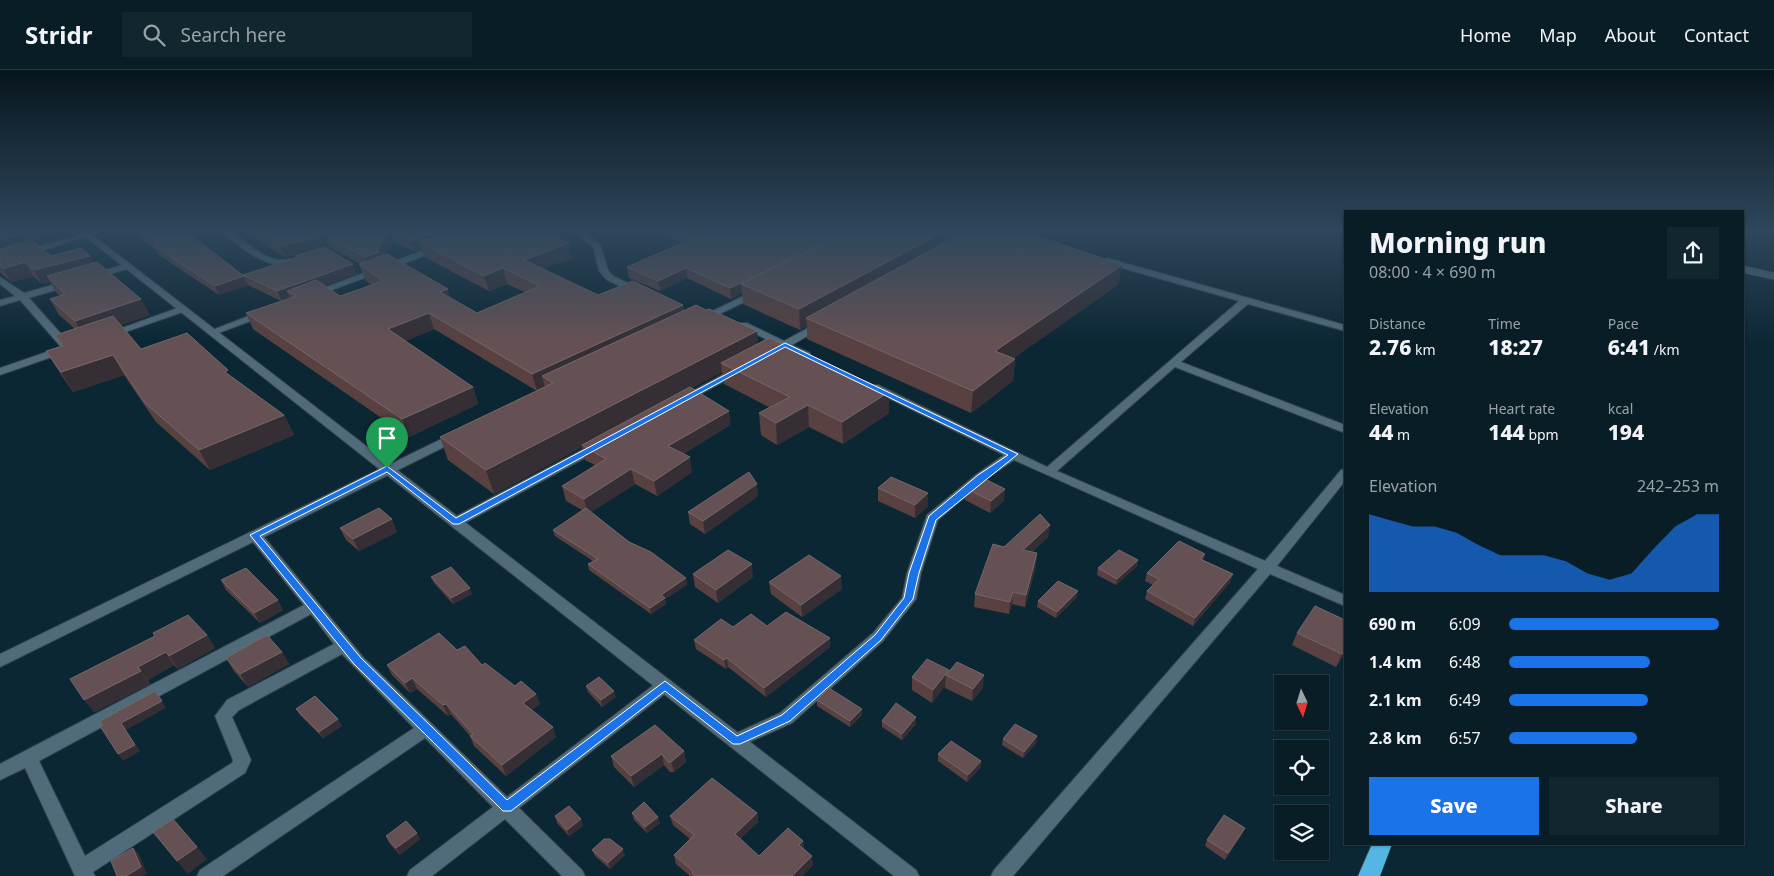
<!DOCTYPE html>
<html lang="en">
<head>
<meta charset="utf-8">
<style>
  body { margin:0; font-family:"Noto Sans",sans-serif; background:#12262f; color:#f1f3f6; height:100vh; display:flex; flex-direction:column; font-size:19px; white-space:nowrap }
  * { box-sizing:border-box; margin:0 }
  p { font-size:16px; color:#99a2a7 }
  .icon { flex:none; width:28px; height:28px; fill:none; stroke:currentColor; stroke-width:2; stroke-linecap:round; stroke-linejoin:round }
  .map { position:relative; flex:1; overflow:hidden }
  .side { position:absolute; left:1344px; top:140px; width:400px; height:635px; display:flex; flex-direction:column; background:#091d27; border-radius:0px; box-shadow:0 1px 4px #0004,0 0 0 1px #293b44 }
  .side>* { flex:none }
  .needle { width:32px; rotate:176deg }
  .controls { position:absolute; left:1274px; top:605px; display:grid; gap:10px }
  .controls a { display:grid; place-items:center; width:55px; height:55px; border-radius:0px; background:#091d27; box-shadow:0 1px 4px #0004,0 0 0 1px #293b44; font-size:25px }
  .pin { position:absolute; display:grid; place-items:center; width:42px; height:42px; color:#fff; margin:-51px -21px; border-radius:50% 50% 50% 0; rotate:-45deg; box-shadow:0 0 5px #0007 }
  .pin .icon { rotate:45deg }
  .round { display:grid; place-items:center; flex:none; width:52px; height:52px; border-radius:0px; background:#12262f }
  .summary { display:flex; align-items:center; justify-content:space-between; height:85px; padding:0 25px }
  h1 { font-size:28px; font-weight:800; line-height:38px }
  .stats { display:grid; grid-template-columns:repeat(3,1fr); gap:8px; height:85px; padding:5px 25px }
  .stats div { display:grid; align-content:center }
  .stats b { font-size:21px; font-weight:800 }
  .stats small { font-size:14px; font-weight:400 }
  .stats p { font-size:14px }
  .chart { height:140px; padding:10px 25px }
  .chart p { display:flex; justify-content:space-between }
  .chart svg { width:100%; height:90px; margin-top:5px; fill:#1a73e8; opacity:.7 }
  .cta { display:flex; gap:10px; margin-top:auto; padding:10px 25px }
  .cta a { flex:1; height:58px; border-radius:0px; background:#1a73e8; color:#fff; font-size:20px; font-weight:800; line-height:58px; text-align:center }
  .cta a+a { background:#12262f; color:#f1f3f6 }
  ul { padding:0 25px; list-style:none; font-size:16px }
  li { display:grid; grid-template-columns:80px 60px 1fr; align-items:center; height:38px }
  li i { height:12px; border-radius:6px; background:#1a73e8 }
  header { display:flex; align-items:center; gap:30px; box-sizing:border-box; height:70px; padding:0 25px; background:#091d27; border-bottom:1px solid #293b44 }
  header strong { font-size:24px }
  nav { display:flex; gap:28px; margin-inline-start:auto; font-size:18px }
  .search { width:350px; height:45px; background:#12262f; display:flex; align-items:center; gap:12px; box-sizing:border-box; padding:0 18px; border-radius:0px; color:#99a2a7; font-size:19px }
  .map>svg:first-child { display:block }
</style>
</head>
<body>
<header>
<strong>Stridr</strong>
<div class="search"><svg class="icon" aria-label="search" viewBox="0 0 24 24"><circle cx="10" cy="10" r="6"/><path d="M15 15l6 6"/></svg>Search here</div>
<nav><a>Home</a><a>Map</a><a>About</a><a>Contact</a></nav>
</header>
<div class="map">
<svg width="1774" height="806" viewBox="0 0 1774 806">
  <rect width="100%" height="100%" fill="#0c2734"/>
  <g fill="none" stroke-linecap="round" stroke-linejoin="round">
    <g stroke="#31414b" stroke-width="8">
      <path id="service" d="M1742,199L1774,206"/>
    </g>
    <g stroke="#31414b" stroke-width="2">
      <g id="minor">
        <path d="M95,160H107L0,194V188Z"/>
        <path d="M221,160H230C243,170 258,184 274,189C282,192 291,186 298,191C277,207 235,176 221,160Z"/>
        <path d="M572,160H581L600,174L608,200L613,206L640,219V223H634L607,210L599,201L593,177Z"/>
        <path d="M437,175L440,176V180L316,226H310L308,224Z"/>
        <path d="M1107,188L1345,255V261L1248,234L1181,292L1345,355V363L1175,297L1057,401L1265,491L1341,400L1345,399V411L1277,496L1345,525V536L1270,504L1013,806H991L994,800L1258,499L1014,390L985,410L938,450L921,503L916,529L883,571L792,653L736,678L730,676L728,671L730,666L780,643L873,563L902,528L907,503L927,445L977,404L1004,385L870,319L868,317L870,315H878L1047,397L1239,231L1104,193L1102,191Z"/>
        <path d="M128,193L133,196L131,198L92,209L87,206Z"/>
        <path d="M0,207L24,223L70,210L73,211V215L29,228L71,275L72,277L69,281L0,305V298L61,277L20,230L0,236V230L15,226L0,214Z"/>
        <path d="M758,219L763,222L761,224L705,251H697L696,249Z"/>
        <path d="M183,236L186,237V241L114,266L110,267L105,264Z"/>
        <path d="M264,240L269,243L267,245L216,264L212,265L207,262Z"/>
        <path d="M821,251L825,252V256L792,275L810,283V287H802L785,279L775,280L774,278L777,275L738,255L739,253H747L784,271Z"/>
        <path d="M737,297L742,300L741,302L686,332H678L676,330Z"/>
        <path d="M458,361L462,362L464,365L462,368L264,467L363,587L507,727L659,611L665,609L671,611L673,615L671,619L519,738L582,800L585,806H562L505,749L432,806H407L410,800L493,737L425,668L223,806H197L200,800L414,658L342,584L239,640L232,647L251,690L245,703L93,802L95,806H75L25,698L0,710V694L304,535L253,472L0,597V584ZM311,544L334,574L227,630L215,646L233,690L232,693L85,786L39,691Z"/>
        <path d="M599,371L603,372L605,375L603,378L461,455L456,456L449,452L451,449Z"/>
      </g>
    </g>
    <g stroke="#31414b" stroke-width="2">
      <path id="tertiary" d="M77,160H86L916,800L919,806H894Z"/>
    </g>
    <g stroke="#31414b" stroke-width="1">
      <path id="trunk" d="M1372,774H1392L1380,806H1358Z"/>
    </g>
    <use href="#service" stroke="#506c7b" stroke-width="7"/>
    <use href="#minor" fill="#506c7b" fill-rule="evenodd"/>
    <use href="#tertiary" fill="#506c7b" fill-rule="evenodd"/>
    <use href="#trunk" fill="#53b6e3" fill-rule="evenodd"/>
  </g>
  <g fill="#594141" fill-rule="evenodd">
    <path d="M0,160H52L54,165L32,171L51,186H90L93,193L150,245L121,255L141,279L230,306L284,345L294,365L210,400L156,352L124,305L73,322L58,300L46,281L62,276L56,265L75,259L59,245L50,229L60,226L56,222L50,212L42,214L33,206L11,212L0,202Z"/>
    <path d="M132,160H184L243,206L296,188L295,186L306,182L285,187L242,160H353L359,163L367,160H566L553,165L572,188L543,199L598,225L683,235L684,241L758,274L889,322V343L843,374L809,357L777,375L761,365L759,343L769,337L724,314L722,302L691,318L729,341L730,355L683,384L692,402L657,426L635,414L591,442L629,472L686,508L687,515L665,529L666,534L651,544L589,500L588,494L593,491L555,466L553,460L582,440L566,431L562,416L595,395L585,390L582,377L494,424L448,390L440,367L537,321L434,259L405,271L473,317L478,334L409,367L253,259L246,243L281,231L248,215L219,225L159,185L156,180L134,164ZM393,171L415,182L422,180L424,187L489,221L507,214L525,222L477,243L450,228L385,185ZM330,177L360,194H359L365,210L372,215L340,226L324,215L357,204L326,178Z"/>
    <path d="M653,160H824H822L837,167L853,165L1122,195L1118,215L1013,288L1015,289L1013,311L971,343L807,269V256L800,260L743,234L742,223L731,229L687,208L660,221L629,208L627,197L682,173L654,162Z"/>
    <path d="M878,418L928,436L915,448L878,431Z"/>
    <path d="M965,418L1004,431L990,443L965,430Z"/>
    <path d="M758,426L705,464L690,454L688,442Z"/>
    <path d="M340,458L397,462L359,481L346,470Z"/>
    <path d="M1048,467L1032,482L1036,496L1025,537L1012,534L1009,544L974,537L975,524L1004,477Z"/>
    <path d="M1205,484L1203,490L1233,504L1230,512L1193,556L1145,529L1147,521L1153,515L1145,511L1147,503Z"/>
    <path d="M1138,490L1137,496L1116,515L1097,505L1098,498Z"/>
    <path d="M693,504L753,507L718,533L695,517Z"/>
    <path d="M431,507L472,524L453,534L434,513Z"/>
    <path d="M221,510L283,540L260,553L226,520Z"/>
    <path d="M769,512L842,519L802,547L771,524Z"/>
    <path d="M1077,527L1056,548L1037,537L1038,531Z"/>
    <path d="M733,557L830,568V577L766,627L728,597L726,599L696,579L694,570Z"/>
    <path d="M1297,563L1345,583L1336,597L1292,575Z"/>
    <path d="M207,565L215,578L178,599L174,595L148,610L150,614L94,642L70,609Z"/>
    <path d="M457,580L515,616L536,624L540,634L532,640L556,667L506,706L474,676L470,666L451,644L448,646L417,619L410,623L392,605L387,595Z"/>
    <path d="M282,582L289,594L248,617L234,601L226,588Z"/>
    <path d="M949,600V602L983,618L972,631L945,618V616L932,633L912,620V607Z"/>
    <path d="M586,616L616,627L602,637L588,622Z"/>
    <path d="M817,630L862,645L850,657L817,636Z"/>
    <path d="M296,639L342,656L323,668L300,645Z"/>
    <path d="M916,647V654L902,670L882,657V651Z"/>
    <path d="M1037,666L1036,673L1023,688L1002,675L1003,669Z"/>
    <path d="M684,681L686,692L674,702H670L664,695L634,717L614,697L611,686Z"/>
    <path d="M938,684L981,691L980,698L967,712L938,691Z"/>
    <path d="M632,743L660,753L647,763L634,750Z"/>
    <path d="M757,743L758,752L740,769L759,786L803,771L804,779L813,795L802,806H690L676,794L674,785L690,769L673,755L670,746Z"/>
    <path d="M555,746L583,756L569,766L557,753Z"/>
    <path d="M1242,764L1225,790L1205,776L1207,770Z"/>
    <path d="M386,766L420,769L400,785L389,773Z"/>
    <path d="M592,780L625,785L610,799L595,786Z"/>
  </g>
  <g fill="#352f35">
    <path d="M19,160H52L54,165L28,172L0,186V170Z"/>
    <path d="M389,160L393,171L382,190L369,199L365,187L377,181Z"/>
    <path d="M442,160H476L419,172L422,180L415,182L411,171Z"/>
    <path d="M536,160H566L539,171Z"/>
    <path d="M947,160H971L806,248L807,256L800,260L799,239Z"/>
    <path d="M325,166L330,177L285,187L280,176Z"/>
    <path d="M837,167L752,219L741,214L742,223L731,229L730,218Z"/>
    <path d="M569,173L572,188L528,205L524,190Z"/>
    <path d="M90,186L97,200L47,206L50,212L42,214L34,200Z"/>
    <path d="M25,192L33,206L11,212L3,199Z"/>
    <path d="M353,194L357,204L297,225L287,221L290,228L282,231L277,221Z"/>
    <path d="M1122,195L1118,215L993,303L995,281Z"/>
    <path d="M503,198L507,214L489,221L484,206Z"/>
    <path d="M686,198L687,208L660,221L658,211Z"/>
    <path d="M243,206L248,215L219,225L215,216Z"/>
    <path d="M448,219L452,235L440,222Z"/>
    <path d="M141,229L150,245L84,267L75,251Z"/>
    <path d="M683,235L686,251L542,306L545,317L537,321L532,304Z"/>
    <path d="M429,243L434,259L394,276L388,259Z"/>
    <path d="M757,261L759,283L721,293L722,302L584,376L582,375V377L494,424L486,400Z"/>
    <path d="M113,285L124,305L73,322L61,302Z"/>
    <path d="M1015,289L1013,311L971,343L973,321Z"/>
    <path d="M473,317L478,334L409,367L402,349Z"/>
    <path d="M889,322V343L843,374L842,352Z"/>
    <path d="M808,335L809,357L777,375L776,353Z"/>
    <path d="M729,341L730,355L671,391L668,376Z"/>
    <path d="M284,345L294,365L210,400L199,380Z"/>
    <path d="M690,387L692,402L657,426L654,411Z"/>
    <path d="M631,399L635,414L588,444L584,429Z"/>
    <path d="M757,414L758,426L705,464L703,451Z"/>
    <path d="M1005,419L1004,431L990,443L991,431Z"/>
    <path d="M928,423V436L915,448V435Z"/>
    <path d="M392,449L397,462L359,481L353,469Z"/>
    <path d="M1050,455L1048,467L1021,493L1023,480Z"/>
    <path d="M1037,483L1036,496L1025,537L1026,525Z"/>
    <path d="M1138,490L1137,496L1116,515L1117,509Z"/>
    <path d="M752,494L753,507L718,533L716,520Z"/>
    <path d="M1233,504L1230,512L1193,556L1195,548Z"/>
    <path d="M841,506L842,519L802,547L801,535Z"/>
    <path d="M686,508L687,515L665,529L666,534L651,544L650,538L661,525Z"/>
    <path d="M470,518L472,524L453,534L451,528Z"/>
    <path d="M1078,521L1077,527L1056,548L1057,542Z"/>
    <path d="M1013,522L1012,534L1009,544L1010,532Z"/>
    <path d="M278,530L283,540L260,553L254,543Z"/>
    <path d="M207,565L215,578L178,599L169,586Z"/>
    <path d="M830,568V577L766,627L764,618Z"/>
    <path d="M1345,579V583L1336,597L1342,584Z"/>
    <path d="M166,582L174,595L148,610L138,597Z"/>
    <path d="M282,582L289,594L248,617L240,604Z"/>
    <path d="M727,588L728,597L726,599L724,590Z"/>
    <path d="M949,600L948,606L946,605L945,616L932,633L933,620Z"/>
    <path d="M141,601L150,614L94,642L84,630Z"/>
    <path d="M984,605L983,618L972,631L973,619Z"/>
    <path d="M412,608L417,619L410,623L405,613Z"/>
    <path d="M155,621L166,638L126,660L140,681L123,691L118,684L121,653Z"/>
    <path d="M614,621L616,627L602,637L601,630Z"/>
    <path d="M536,624L540,634L527,644L523,633Z"/>
    <path d="M446,634L451,644L448,646L443,635Z"/>
    <path d="M862,639V645L850,657V651Z"/>
    <path d="M916,647V654L902,670V664Z"/>
    <path d="M338,649L342,656L323,668L319,662Z"/>
    <path d="M553,657L556,667L506,706L502,695Z"/>
    <path d="M1037,666L1036,673L1023,688L1024,682Z"/>
    <path d="M684,681L686,692L674,702L671,692Z"/>
    <path d="M662,684L664,695L634,717L631,706Z"/>
    <path d="M981,691L980,698L967,712L968,705Z"/>
    <path d="M757,743L758,752L736,773L735,764Z"/>
    <path d="M658,747L660,753L647,763L645,757Z"/>
    <path d="M581,749L583,756L569,766L567,760Z"/>
    <path d="M1245,758L1242,764L1225,790L1228,783Z"/>
    <path d="M417,763L420,769L400,785L396,778Z"/>
    <path d="M803,771L804,780L799,775Z"/>
    <path d="M197,777L207,789L188,804L177,791Z"/>
    <path d="M133,778L139,784L147,804L143,806H126Z"/>
    <path d="M623,779L625,785L610,799L608,793Z"/>
    <path d="M812,786L813,795L802,806H792Z"/>
  </g>
  <g fill="#655153" stroke="#75676a">
    <path d="M0,160H19L24,164L0,170Z"/>
    <path d="M136,160H184L244,206L215,216L154,176L158,175Z"/>
    <path d="M255,160H353L359,163L367,160H389L377,181L379,182L365,187L325,166L280,176Z"/>
    <path d="M389,160H442L411,171Z"/>
    <path d="M454,160H542L569,173L524,190L598,225L633,211L683,235L532,304L429,243L388,259L473,317L402,349L246,243L297,226L287,221L316,210L340,226L383,211L359,194L387,184L448,219L440,222L477,243L540,216L503,198L484,206L419,172Z"/>
    <path d="M672,160H821L837,167L730,218L686,198L658,211L627,197L694,168Z"/>
    <path d="M864,160H947L799,239L741,214L848,162L853,165Z"/>
    <path d="M968,160H1020L1122,195L995,281L1015,289L973,321L806,248Z"/>
    <path d="M32,170L51,186L81,178L90,186L34,200L25,192L3,199L0,196V179Z"/>
    <path d="M325,177L353,194L277,221L243,205L298,187L295,186Z"/>
    <path d="M97,192L141,229L75,251L50,229L65,224L47,206Z"/>
    <path d="M696,235L706,240L709,239L757,261L486,400L440,367L553,313L542,306Z"/>
    <path d="M113,246L141,279L187,263L228,300L225,302L284,345L199,380L145,333L113,285L61,302L46,281L63,276L56,265Z"/>
    <path d="M769,268L889,322L842,352L808,335L776,353L759,343L790,327L721,293Z"/>
    <path d="M690,317L729,341L668,376L690,387L654,411L631,399L584,429L562,416L606,389L582,375Z"/>
    <path d="M749,402L757,414L703,451L688,442Z"/>
    <path d="M979,406L1005,419L991,431L965,418Z"/>
    <path d="M891,407L928,423L915,435L878,418Z"/>
    <path d="M379,438L392,449L353,469L340,458Z"/>
    <path d="M586,438L629,472L651,482L686,508L661,525L665,528L650,538L588,494L598,489L553,460Z"/>
    <path d="M1040,444L1050,455L1023,480L1037,483L1026,525L1013,522L1010,532L975,524L993,474L1004,477Z"/>
    <path d="M1179,471L1205,484L1200,489L1233,504L1195,548L1147,521L1159,509L1147,503Z"/>
    <path d="M728,480L752,494L716,520L693,504Z"/>
    <path d="M1119,480L1138,490L1117,509L1098,498Z"/>
    <path d="M809,485L841,506L801,535L769,512Z"/>
    <path d="M451,497L470,518L451,528L431,507Z"/>
    <path d="M246,498L278,530L254,543L221,510Z"/>
    <path d="M1058,511L1078,521L1057,542L1038,531Z"/>
    <path d="M1315,536L1345,550V579L1342,584L1297,563Z"/>
    <path d="M786,542L830,568L764,618L727,588L724,590L694,570L721,549L733,557L751,544L767,556Z"/>
    <path d="M188,545L207,565L169,586L166,582L138,597L141,601L84,630L70,609L155,566L153,563Z"/>
    <path d="M439,563L457,580L465,576L482,595L485,593L515,616L521,611L536,624L523,633L553,657L502,695L470,666L473,664L446,634L443,635L412,608L405,613L387,595Z"/>
    <path d="M267,565L282,582L240,604L226,588Z"/>
    <path d="M927,589L949,600L933,620L912,607Z"/>
    <path d="M957,592L984,605L973,619L946,605Z"/>
    <path d="M599,607L614,621L601,630L586,616Z"/>
    <path d="M829,618L862,639L850,651L817,630Z"/>
    <path d="M155,621L162,631L121,653L135,675L118,684L100,656L103,655L100,651Z"/>
    <path d="M315,626L338,649L319,662L296,639Z"/>
    <path d="M896,633L916,647L902,664L882,651Z"/>
    <path d="M1015,654L1037,666L1024,682L1003,669Z"/>
    <path d="M655,655L684,681L671,692H668L662,684L631,706L611,686Z"/>
    <path d="M951,671L981,691L968,705L938,684Z"/>
    <path d="M712,708L757,743L735,764L759,786L788,758L803,771L799,775L812,786L792,806H695L692,803L693,801L674,785L694,765L670,746Z"/>
    <path d="M644,732L658,747L645,757L632,743Z"/>
    <path d="M569,736L581,749L567,760L555,746Z"/>
    <path d="M1224,745L1245,758L1228,783L1207,770Z"/>
    <path d="M173,749L197,777L177,791L153,762Z"/>
    <path d="M406,751L417,763L396,778L386,766Z"/>
    <path d="M604,769H610L623,779L608,793L592,780Z"/>
    <path d="M133,778L141,797L126,806H117L111,791Z"/>
  </g>
  <linearGradient id="sky" x2="0" y2="1"><stop stop-color="#07151d"/><stop offset="0.59" stop-color="#2e475c"/><stop offset="1" stop-color="#2e475c" stop-opacity="0"/></linearGradient>
  <rect width="1774" height="272" fill="url(#sky)"/>
  <path fill="#1a73e8" stroke="#fff" fill-rule="evenodd" d="M785,273L1018,384L936,450L919,503L913,529L881,570L790,651L740,674H733L665,621L511,741H503L354,594L250,465L387,396L456,448ZM785,277L1008,385L978,405L929,446L909,503L904,528L875,565L782,645L737,666L665,611L507,730L361,588L260,466L387,402L453,454H459Z"/>
</svg>
<div class="controls">
<a><svg class="needle" viewBox="-14 -14 28 28"><path d="M0-13l5 13h-10z" fill="#e53935"/><path d="M0 13l5-13h-10z" fill="#99a2a7"/></svg></a>
<a><svg class="icon" aria-label="locate" viewBox="0 0 24 24"><circle cx="12" cy="12" r="6"/><path d="M12 2v4M12 18v4M2 12h4M18 12h4"/></svg></a>
<a><svg class="icon" aria-label="layers" viewBox="0 0 24 24"><path d="M12 4l9 5-9 5-9-5zM3 14l9 5 9-5"/></svg></a>
</div>
<div class="pin" style="left:387px;top:398px;background:#1e9e55"><svg class="icon" aria-label="arrive" viewBox="0 0 24 24"><path d="M6 21V4h12l-3 4 3 4H6"/></svg></div>
<section class="side">
<div class="summary"><div><h1>Morning run</h1><p>08:00 · 4 × 690 m</p></div><a class="round"><svg class="icon" aria-label="share" viewBox="0 0 24 24"><path d="M12 15V3M7 8l5-5 5 5M5 13v7h14v-7"/></svg></a></div>
<div class="stats">
<div><p>Distance</p><b>2.76<small> km</small></b></div>
<div><p>Time</p><b>18:27</b></div>
<div><p>Pace</p><b>6:41<small> /km</small></b></div>
</div>
<div class="stats">
<div><p>Elevation</p><b>44<small> m</small></b></div>
<div><p>Heart rate</p><b>144<small> bpm</small></b></div>
<div><p>kcal</p><b>194</b></div>
</div>
<div class="chart"><p><span>Elevation</span>242–253 m</p>
<svg viewBox="0 0 160 44" preserveAspectRatio="none"><path d="M0 44V6L10 9L20 12L30 12L40 15L50 21L60 26L70 26L80 26L90 29L100 35L110 38L120 35L130 23L140 12L150 6L160 6V44z"/></svg>
</div>
<ul>
<li><b>690 m</b>6:09<i style="width:100%"></i></li>
<li><b>1.4 km</b>6:48<i style="width:67%"></i></li>
<li><b>2.1 km</b>6:49<i style="width:66%"></i></li>
<li><b>2.8 km</b>6:57<i style="width:61%"></i></li>
</ul>
<div class="cta"><a>Save</a><a>Share</a></div>
</section>
</div>
</body>
</html>
